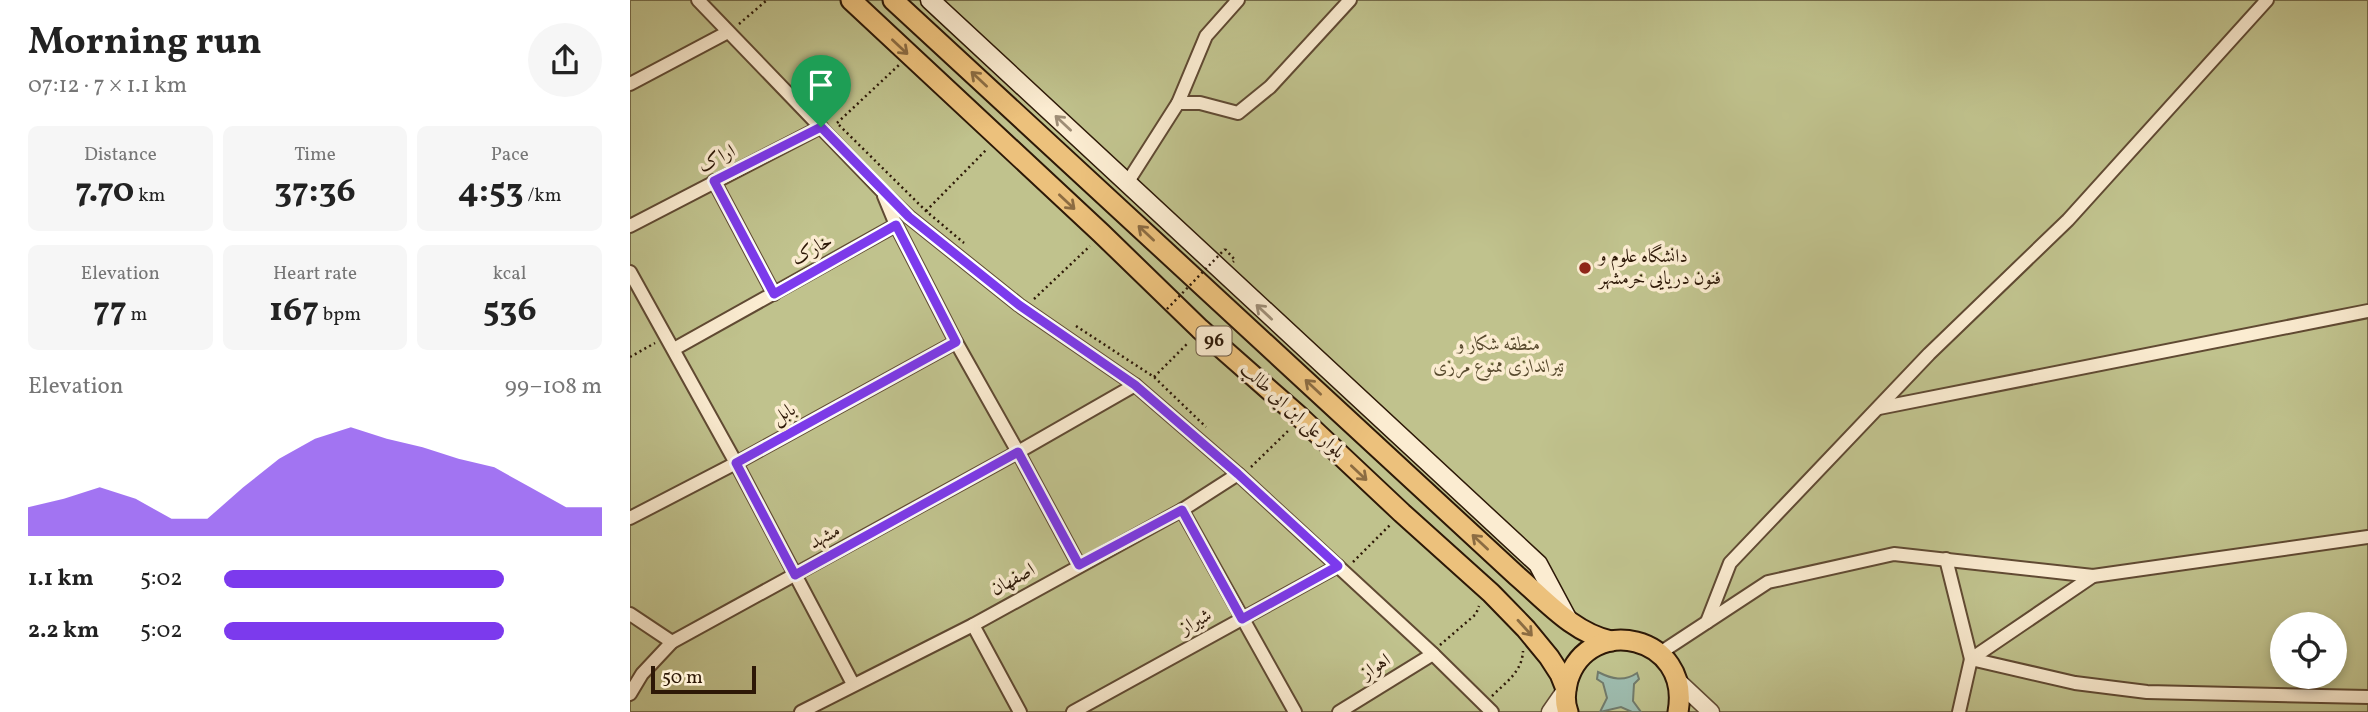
<!DOCTYPE html>
<html lang="en">
<head>
<meta charset="utf-8">
<style>
  body { margin:0; font-family:Vollkorn,Amiri,serif; background:#f6f6f6; color:#222; height:100vh; display:flex; flex-direction:column; font-size:26px; white-space:nowrap }
  * { box-sizing:border-box; margin:0 }
  p { font-size:23px; color:#767676 }
  .icon { flex:none; width:38px; height:38px; fill:none; stroke:currentColor; stroke-width:2; stroke-linecap:round; stroke-linejoin:round }
  .map { position:relative; flex:1; overflow:hidden }
  .sheet { display:flex; flex-direction:column; background:#fff; width:630px }
  .sheet>* { flex:none }
  .fabs { position:absolute; left:1640px; top:612px; display:grid; gap:14px }
  .fabs a { display:grid; place-items:center; width:77px; height:77px; border-radius:50%; background:#fff; box-shadow:0 4px 10px #0003; font-size:35px }
  .scale { position:absolute; left:21px; bottom:18px; width:105px; box-sizing:border-box; padding-left:7px; border:4px solid #2d1807; border-top:0; font-size:19px; line-height:24px; white-space:nowrap; color:#2d1807; -webkit-text-stroke:5px #fbecd1; paint-order:stroke }
  .pin { position:absolute; display:grid; place-items:center; width:60px; height:60px; color:#fff; margin:-72px -30px; border-radius:50% 50% 50% 0; rotate:-45deg; box-shadow:0 0 7px #0007 }
  .pin .icon { rotate:45deg }
  .round { display:grid; place-items:center; flex:none; width:74px; height:74px; border-radius:37px; background:#f6f6f6 }
  .overview { display:flex; align-items:center; justify-content:space-between; height:119px; padding:0 28px }
  h1 { font-size:38px; font-weight:700; line-height:52px }
  .figures { display:grid; grid-template-columns:repeat(3,1fr); gap:10px; height:119px; padding:7px 28px }
  .figures div { display:grid; align-content:center; border-radius:10px; background:#f6f6f6; text-align:center }
  .figures b { font-size:35px; font-weight:700 }
  .figures small { font-size:19px; font-weight:400 }
  .figures p { font-size:19px }
  .chart { height:196px; padding:14px 28px }
  .chart p { display:flex; justify-content:space-between }
  .chart svg { width:100%; height:126px; margin-top:7px; fill:#7c3aed; opacity:.7 }
  ul { padding:0 28px; list-style:none; font-size:23px }
  li { display:grid; grid-template-columns:112px 84px 1fr; align-items:center; height:52px }
  li i { height:18px; border-radius:9px; background:#7c3aed }
  main { display:flex; flex:1; min-height:0 }
  .map>svg:first-child { display:block }
</style>
</head>
<body>
<main>
<section class="sheet">
<div class="overview"><div><h1>Morning run</h1><p>07:12 · 7 × 1.1 km</p></div><a class="round"><svg class="icon" aria-label="share" viewBox="0 0 24 24"><path d="M12 15V3M7 8l5-5 5 5M5 13v7h14v-7"/></svg></a></div>
<div class="figures">
<div><p>Distance</p><b>7.70<small> km</small></b></div>
<div><p>Time</p><b>37:36</b></div>
<div><p>Pace</p><b>4:53<small> /km</small></b></div>
</div>
<div class="figures">
<div><p>Elevation</p><b>77<small> m</small></b></div>
<div><p>Heart rate</p><b>167<small> bpm</small></b></div>
<div><p>kcal</p><b>536</b></div>
</div>
<div class="chart"><p><span>Elevation</span>99–108 m</p>
<svg viewBox="0 0 160 44" preserveAspectRatio="none"><path d="M0 44V34L10 31L20 27L30 31L40 38L50 38L60 27L70 17L80 10L90 6L100 10L110 13L120 17L130 20L140 27L150 34L160 34V44z"/></svg>
</div>
<ul>
<li><b>1.1 km</b>5:02<i style="width:74%"></i></li>
<li><b>2.2 km</b>5:02<i style="width:74%"></i></li>
</ul>
</section>
<div class="map">
<svg width="1738" height="712" viewBox="0 0 1738 712">
  <rect width="100%" height="100%" fill="#f9e2b8"/>
  <filter id="stains"><feTurbulence type="fractalNoise" baseFrequency=".00286" numOctaves="4"/><feColorMatrix values="0 0 0 0 .2 0 0 0 0 .09 0 0 0 0 .02 0 0 0 .5 -.17"/></filter>
  <radialGradient id="worn" r=".72"><stop offset=".6" stop-color="#630" stop-opacity="0"/><stop offset="1" stop-color="#630" stop-opacity=".3"/></radialGradient>
  <path fill="#c0c28d" stroke="#766d4a" stroke-width="2" fill-rule="evenodd" d="M0,0H1738V712H0ZM1652,625H1704V677H1652Z"/>
  <path fill="#9ebdb0" stroke="#717b6c" stroke-width="2" d="M968,672C982,679 994,682 1007,673L1009,679L1004,684L1003,701L1011,712H1002L991,707L970,712L977,698L973,683L967,679Z"/>
  <g fill="none" stroke-linecap="round" stroke-linejoin="round">
    <g stroke="#604a33" stroke-width="16">
      <g id="minor">
        <path d="M68,0L252,191L279,217L389,305L505,385L608,474L803,654L862,712"/>
        <path d="M0,84L98,32"/>
        <path d="M548,103H570L608,113L640,87L720,0"/>
        <path d="M84,181L144,294"/>
        <path d="M497,183L548,103L576,36L608,0"/>
        <path d="M266,225L326,342L388,452L505,385"/>
        <path d="M0,226L191,127"/>
        <path d="M0,272L106,463L223,684"/>
        <path d="M44,349L266,225L254,196"/>
        <path d="M1249,408L1738,311"/>
        <path d="M552,510L665,712"/>
        <path d="M0,518L106,463L326,342"/>
        <path d="M1316,559L1341,659L1463,576"/>
        <path d="M0,614L42,642"/>
        <path d="M1077,622L1100,563L1299,354L1438,220L1637,0"/>
        <path d="M343,625L390,712"/>
        <path d="M1030,653L1138,582L1264,554L1463,576L1738,537"/>
        <path d="M0,694L12,674L42,642L388,452L449,565"/>
        <path d="M171,712L343,625L552,510L608,474"/>
        <path d="M443,712L708,566"/>
        <path d="M709,712L803,654"/>
        <path d="M1329,712L1341,659L1445,683L1517,692L1738,697"/>
      </g>
    </g>
    <g stroke="#604a33" stroke-width="19">
      <g id="tertiary">
        <path d="M1049,682L1081,712"/>
        <path d="M920,712L936,689"/>
      </g>
    </g>
    <g stroke="#2d1807" stroke-width="21">
      <path id="secondary" d="M300,0L908,564L938,620"/>
    </g>
    <g stroke="#2d1807" stroke-width="23">
      <g id="primary">
        <path d="M221,0L471,233L570,329L670,417L772,513L861,593L896,629L919,657L930,674L936,689"/>
        <path d="M263,0L887,576C915,600 943,633 981,641"/>
        <path d="M938,712C934,702 935,691 938,680C959,613 1062,635 1048,712"/>
      </g>
    </g>
    <g stroke="#2d1807" stroke-width="2.5" stroke-dasharray="2 3.5" stroke-linecap="butt">
      <path d="M109,24L137,0"/>
      <path d="M207,123L269,65"/>
      <path d="M209,125L296,211L334,243"/>
      <path d="M296,211L357,149"/>
      <path d="M595,249L605,260L603,262"/>
      <path d="M404,299L460,246"/>
      <path d="M446,326L524,377L576,427"/>
      <path d="M0,357L25,343"/>
      <path d="M524,377L559,342"/>
      <path d="M621,467L659,430"/>
      <path d="M723,562L760,525"/>
      <path d="M810,645L846,614L849,606"/>
      <path d="M862,696C876,682 892,672 893,651"/>
    </g>
    <use href="#minor" stroke="#fbecd1" stroke-width="12"/>
    <use href="#tertiary" stroke="#fbecd1" stroke-width="16"/>
    <use href="#secondary" stroke="#fbecd1" stroke-width="18"/>
    <use href="#primary" stroke="#ecc17c" stroke-width="19"/>
    <path stroke="#2d1807" stroke-width="2.5" stroke-dasharray="2 3.5" stroke-linecap="butt" d="M537,309L595,249"/>
  </g>
  <defs><path id="oneway-shaft" d="M-6 0H5M1.5-3L5.5 0L1.5 3" fill="none" stroke-width="1.6" stroke-linecap="round" stroke-linejoin="round" transform="scale(1.75)"/></defs>
  <g stroke="#8c6c42">
    <use href="#oneway-shaft" transform="translate(270 47) rotate(43)"/>
    <use href="#oneway-shaft" transform="translate(349 79) rotate(-137)"/>
    <use href="#oneway-shaft" transform="translate(437 202) rotate(43)"/>
    <use href="#oneway-shaft" transform="translate(516 233) rotate(-137)"/>
    <use href="#oneway-shaft" transform="translate(683 387) rotate(-137)"/>
    <use href="#oneway-shaft" transform="translate(729 473) rotate(43)"/>
    <use href="#oneway-shaft" transform="translate(850 542) rotate(-137)"/>
    <use href="#oneway-shaft" transform="translate(895 628) rotate(48)"/>
  </g>
  <g stroke="#9e8d76">
    <use href="#oneway-shaft" transform="translate(433 123) rotate(-137)"/>
    <use href="#oneway-shaft" transform="translate(634 312) rotate(-137)"/>
  </g>
  <g fill="none" stroke-linecap="round" stroke-linejoin="round">
    <g stroke="#fff" stroke-width="14">
      <path id="route" d="M191,127L279,217L389,305L505,385L608,474L708,566L612,619L552,510L449,565L388,452L165,575L106,463L326,342L266,225L144,294L84,181Z"/>
    </g>
    <use href="#route" stroke="#7c3aed" stroke-width="9"/>
  </g>
  <circle fill="#8f2418" stroke="#fbecd1" stroke-width="2.5" cx="955" cy="268" r="7"/>
  <g text-anchor="middle" dominant-baseline="central" stroke-width="7" stroke-linejoin="round" paint-order="stroke">
    <rect fill="#fbecd1" stroke="#6b5844" stroke-width="2" x="566.5" y="326.5" width="35" height="29" rx="5"/>
    <g font-size="18" font-weight="bold" fill="#2d1807">
      <text x="584" y="341">96</text>
    </g>
    <g font-size="19" fill="#2d1807" stroke="#fbecd1">
      <text transform="translate(87 159) rotate(-27)">اراک</text>
      <text transform="translate(182 250) rotate(-29)">خارک</text>
      <text transform="translate(662 411) rotate(42)">بلوار علی ابن ابی طالب</text>
      <text transform="translate(154 414) rotate(-29)">بابل</text>
      <text transform="translate(195 537) rotate(-29)">مشهد</text>
      <text transform="translate(383 580) rotate(-29)">اصفهان</text>
      <text transform="translate(566 622) rotate(-29)">شیراز</text>
      <text transform="translate(746 667) rotate(-32)">اهواز</text>
    </g>
    <g font-size="19" fill="#2d1807" stroke="#fbecd1" text-anchor="start">
      <text x="969" y="257">دانشگاه علوم و<tspan x="969" dy="22">فنون دریایی خرمشهر</tspan></text>
    </g>
    <g font-size="19" font-style="italic" fill="#594b2f" stroke="#fbecd1">
      <text x="869" y="345">منطقه شکار و<tspan x="869" dy="22">تیراندازی ممنوع مرزی</tspan></text>
    </g>
  </g>
  <rect width="100%" height="100%" filter="url(#stains)"/>
  <rect width="100%" height="100%" fill="url(#worn)"/>
</svg>
<div class="fabs">
<a><svg class="icon" aria-label="locate" viewBox="0 0 24 24"><circle cx="12" cy="12" r="6"/><path d="M12 2v4M12 18v4M2 12h4M18 12h4"/></svg></a>
</div>
<div class="scale">50 m</div>
<div class="pin" style="left:191px;top:127px;background:#1e9e55"><svg class="icon" aria-label="arrive" viewBox="0 0 24 24"><path d="M6 21V4h12l-3 4 3 4H6"/></svg></div>
</div>
</main>
</body>
</html>
